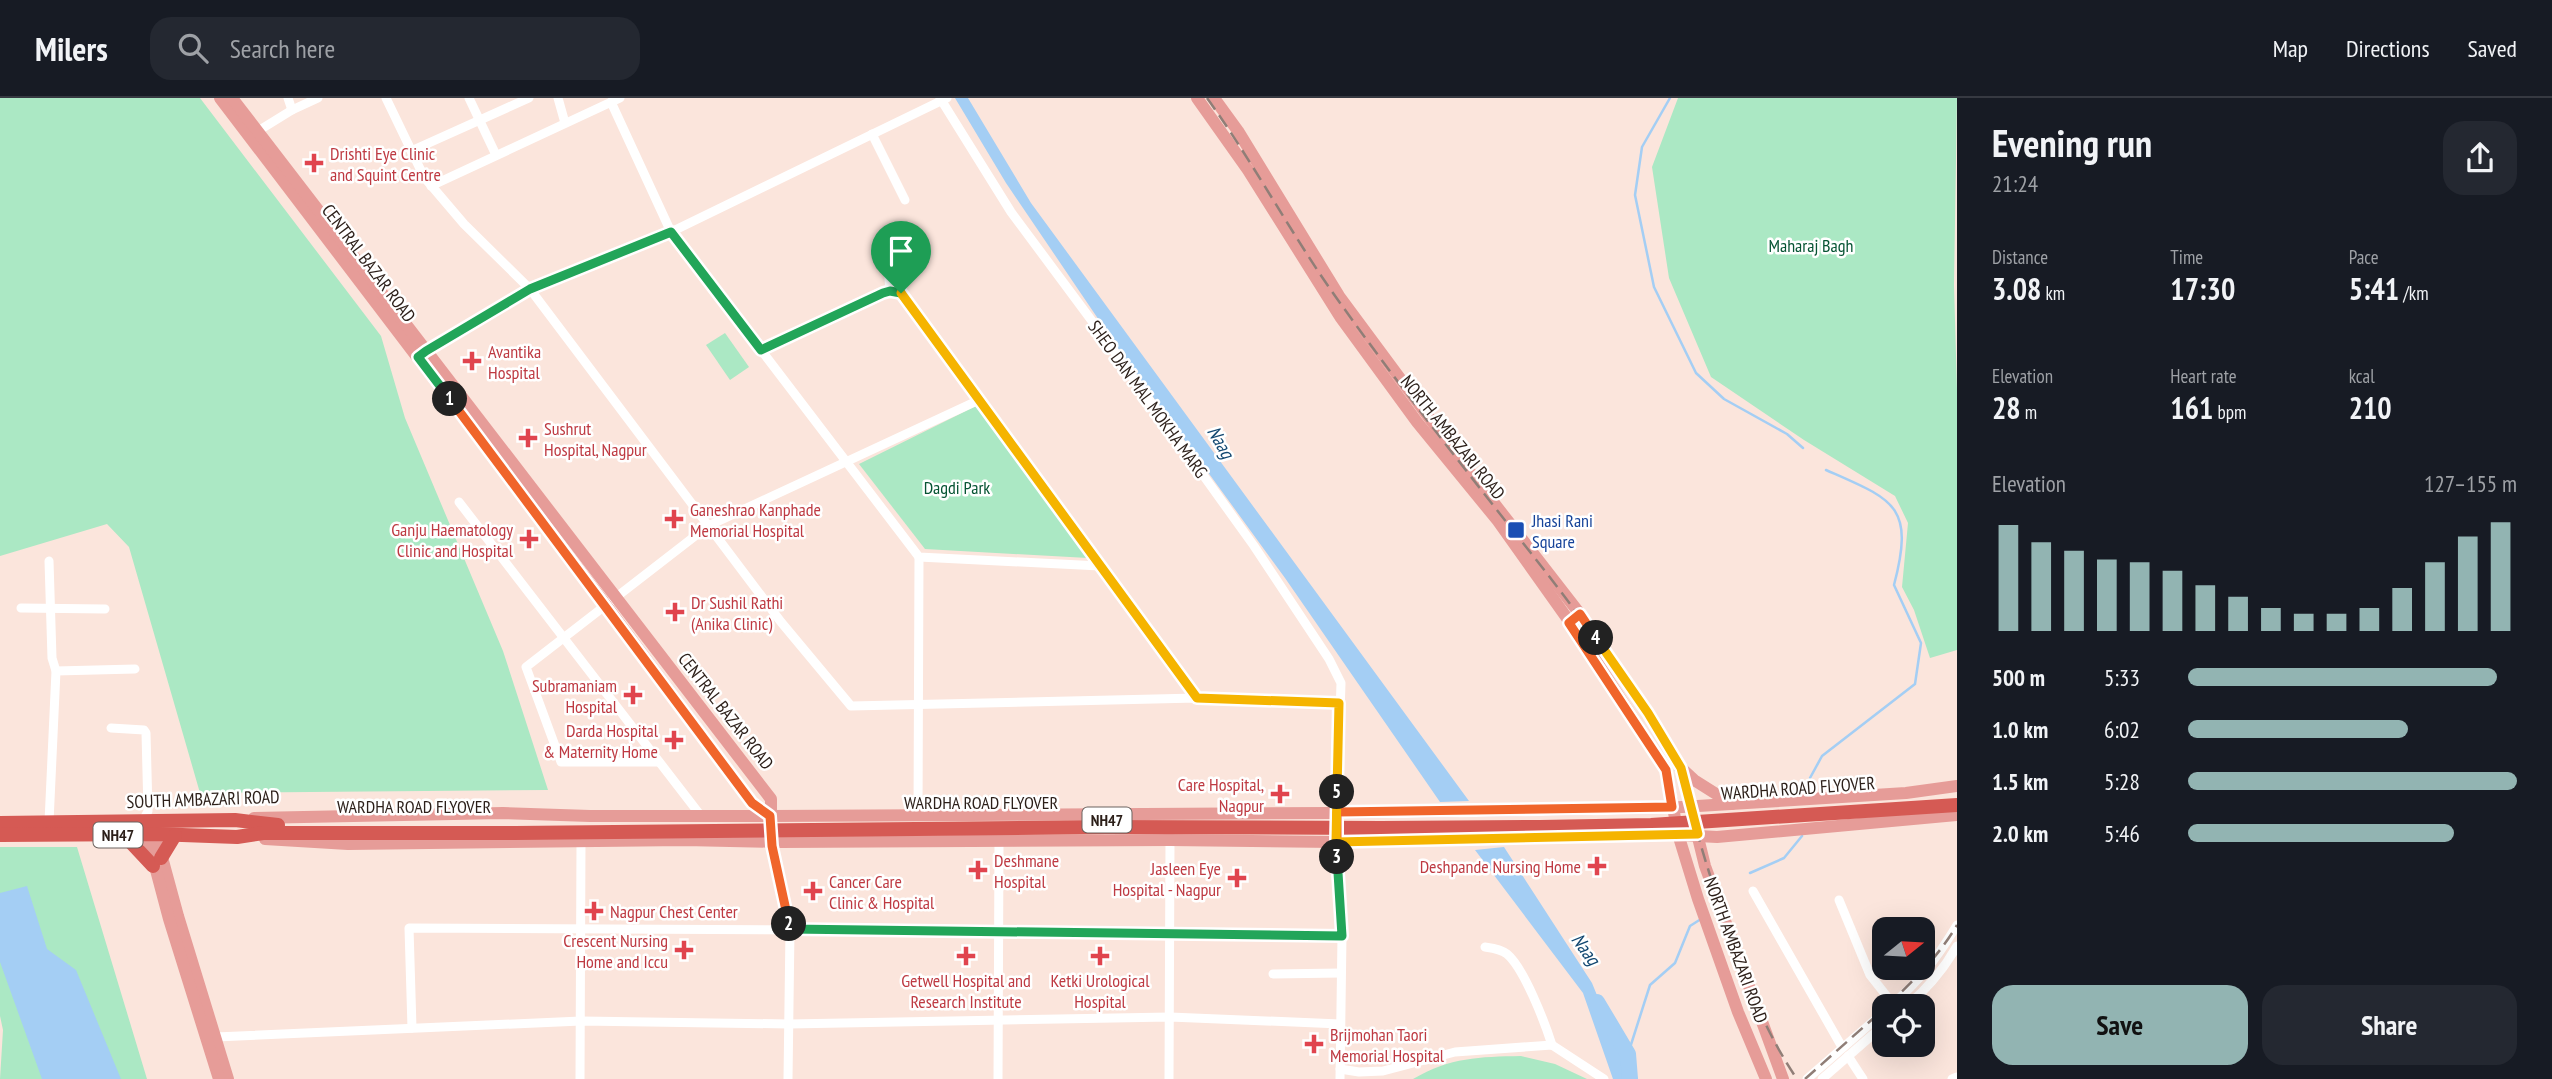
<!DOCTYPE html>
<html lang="en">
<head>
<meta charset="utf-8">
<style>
  body { margin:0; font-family:"PT Sans Narrow",sans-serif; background:#242831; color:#f1f3f6; height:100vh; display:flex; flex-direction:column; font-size:26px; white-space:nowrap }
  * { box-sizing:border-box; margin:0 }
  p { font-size:23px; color:#9ea1a6 }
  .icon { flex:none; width:38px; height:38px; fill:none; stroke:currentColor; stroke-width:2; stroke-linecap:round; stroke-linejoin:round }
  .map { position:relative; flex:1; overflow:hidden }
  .details { display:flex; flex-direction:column; background:#171b24; width:595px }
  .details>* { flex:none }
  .needle { width:46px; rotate:72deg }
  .controls { position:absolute; left:1872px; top:819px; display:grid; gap:14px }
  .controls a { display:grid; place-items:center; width:63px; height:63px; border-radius:14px; background:#171b24; box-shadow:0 7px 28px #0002; font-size:35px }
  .pin { position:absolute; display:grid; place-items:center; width:60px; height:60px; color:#fff; margin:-72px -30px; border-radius:50% 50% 50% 0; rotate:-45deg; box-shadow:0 0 7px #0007 }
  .pin .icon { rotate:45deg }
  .km { position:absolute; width:35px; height:35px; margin:-18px; border-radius:50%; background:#222; color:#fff; font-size:19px; line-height:35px; text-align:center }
  .round { display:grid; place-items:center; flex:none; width:74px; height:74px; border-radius:21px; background:#242831 }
  .head { display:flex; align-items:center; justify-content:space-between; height:119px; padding:0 35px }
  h1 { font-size:38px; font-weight:700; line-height:52px }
  .stats { display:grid; grid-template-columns:repeat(3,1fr); gap:10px; height:119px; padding:7px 35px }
  .stats div { display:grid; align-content:center }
  .stats b { font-size:30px; font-weight:700 }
  .stats small { font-size:19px; font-weight:400 }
  .stats p { font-size:19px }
  .chart { height:196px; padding:14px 35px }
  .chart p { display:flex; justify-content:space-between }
  .chart svg { width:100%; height:126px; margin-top:7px; stroke:#92b4b2; stroke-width:6 }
  .cta { display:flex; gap:14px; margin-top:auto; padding:14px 35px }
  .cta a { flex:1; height:80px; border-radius:21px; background:#92b4b2; color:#111; font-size:28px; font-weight:700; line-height:80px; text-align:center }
  .cta a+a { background:#242831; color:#f1f3f6 }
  ul { padding:0 35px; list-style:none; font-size:23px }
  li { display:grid; grid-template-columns:112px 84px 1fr; align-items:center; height:52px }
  li i { height:18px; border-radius:9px; background:#92b4b2 }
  header { display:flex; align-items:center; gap:42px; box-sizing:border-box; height:98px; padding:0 35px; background:#171b24; border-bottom:2px solid #363941 }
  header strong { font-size:33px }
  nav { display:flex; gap:38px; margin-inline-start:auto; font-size:24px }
  .search { width:490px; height:63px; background:#242831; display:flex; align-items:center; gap:18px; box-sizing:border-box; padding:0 24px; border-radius:21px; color:#9ea1a6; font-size:26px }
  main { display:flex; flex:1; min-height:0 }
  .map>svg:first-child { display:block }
</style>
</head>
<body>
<header>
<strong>Milers</strong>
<div class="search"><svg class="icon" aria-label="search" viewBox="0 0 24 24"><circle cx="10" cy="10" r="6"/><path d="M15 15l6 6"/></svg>Search here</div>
<nav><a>Map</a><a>Directions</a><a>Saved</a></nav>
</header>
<main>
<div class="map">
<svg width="1957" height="981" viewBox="0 0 1957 981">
  <rect width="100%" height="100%" fill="#fbe5dc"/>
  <g fill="#abe8c4">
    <path d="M0,0H200L381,238L405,320L503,553L548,692L200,695L129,449L107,426L0,458Z"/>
    <path d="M1678,0H1957L1954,187L1957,292V552L1930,560L1914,512L1902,489L1908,425L1895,398L1804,342L1711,279L1669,180L1652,69Z"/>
    <path d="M725,235L749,269L730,282L706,247Z"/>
    <path d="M976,308L1088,460L925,451L859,366Z"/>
    <path d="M0,749H77L147,981H0L3,932L0,918Z"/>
    <path d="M1521,958L1555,966L1587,981H1413C1451,959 1479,959 1521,958Z"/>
  </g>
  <g fill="#a4cef4">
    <path d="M955,0H968L1031,105L1469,703L1440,704L1285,480L1124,259L1006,85Z"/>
    <path d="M1504,749L1592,885L1610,929L1631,959L1638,981H1613L1583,895L1475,752Z"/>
    <path d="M27,788L47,851L76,872L121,981H42L0,864V795Z"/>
  </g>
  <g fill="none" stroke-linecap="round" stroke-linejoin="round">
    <g stroke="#a4cef4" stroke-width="2.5">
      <path d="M1670,0L1642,49L1635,97L1654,189L1696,275L1724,301L1787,336L1803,350"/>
      <path d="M1810,680L1822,658L1915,586L1921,545L1894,487C1915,407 1894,402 1826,372"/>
      <path d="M1750,775L1784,760L1802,738"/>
      <path d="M1628,956L1650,887L1675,865L1690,828L1701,821"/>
    </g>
    <path stroke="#a4cef4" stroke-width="16" d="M1597,904L1628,956L1630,981"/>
    <g stroke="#fff" stroke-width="9">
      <path d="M288,0L292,12"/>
      <path d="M386,0L424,79L464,126L530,191L781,524L851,608L1197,600L1339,605"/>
      <path d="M469,0L496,57"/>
      <path d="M558,0L565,25"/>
      <path d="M940,0L1011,114L1112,250L1254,448L1329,561L1341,585L1336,744L1342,838L1340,981"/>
      <path d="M611,4L671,134L919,459L1100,468"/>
      <path d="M258,33L292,12L318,0"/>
      <path d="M872,36L905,102"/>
      <path d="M411,53L529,0"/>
      <path d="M431,88L620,0"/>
      <path d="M890,193L886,145L895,137"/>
      <path d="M901,195L915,145L922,140"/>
      <path d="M761,252L883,195L895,193L901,195L1197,600"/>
      <path d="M424,255L530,191L671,134L947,0"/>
      <path d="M459,404L701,718"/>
      <path d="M49,463L52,560L56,573L49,724"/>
      <path d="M21,510L105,511"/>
      <path d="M56,573L135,571"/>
      <path d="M111,630L144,632L146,635L148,713L143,723"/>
      <path d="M659,664H561L526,569L708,428L979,302"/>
      <path d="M918,717L919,459"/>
      <path d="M771,744L790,831L788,981"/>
      <path d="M1753,793L1842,949"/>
      <path d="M1839,802L1870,877L1893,906"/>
      <path d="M1485,849C1492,850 1501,851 1507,856C1524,870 1545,925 1552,947"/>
      <path d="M1273,876L1341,875"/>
      <path d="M1890,908C1920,883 1937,860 1957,827"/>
      <path d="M1907,908C1927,891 1944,871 1957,848"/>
      <path d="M412,930L409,830L1195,834L1342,838"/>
      <path d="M216,939L581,923L789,926L1170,919L1340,926"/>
      <path d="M1848,958L1863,981"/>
      <path d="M1340,971L1359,974L1383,973L1455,954L1552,947L1604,981"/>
      <path d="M580,981L581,743"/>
      <path d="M998,981L999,744"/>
      <path d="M1169,981L1170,742"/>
      <path d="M1807,981L1885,913"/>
      <path d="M1822,981L1885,926"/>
      <path d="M1952,981L1957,979"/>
    </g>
    <g stroke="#e69c98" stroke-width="12">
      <path d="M220,0L605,506L752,705L770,718"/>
      <path d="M232,0L771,701V723"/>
      <path d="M1197,0L1248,72L1341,220L1417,324L1498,423L1584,544L1666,672L1678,736L1698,801L1738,914L1766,981"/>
      <path d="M1214,0L1238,33L1339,198L1459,360L1580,516L1648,615L1681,670L1705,768L1783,981"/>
      <path d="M1681,670L1694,682L1732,706"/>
      <path d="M254,720L503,715L590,718H770L1331,715L1666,710L1906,695L1957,688"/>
      <path d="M153,726L178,818L228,981"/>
      <path d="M144,727L169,821L219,981"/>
      <path d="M265,741L348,746L685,742L780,744L1170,742L1336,744L1661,736L1717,739L1957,717"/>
    </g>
    <g stroke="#d55a54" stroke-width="14">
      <path d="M0,725L235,722L278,727"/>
      <path d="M0,737L155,736L237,739L263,735H515L1106,729L1381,730L1540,729L1651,727L1957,707"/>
      <path d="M124,737L153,768"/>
      <path d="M161,760L175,737"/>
    </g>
    <g stroke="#907e77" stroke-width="2.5" stroke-dasharray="14 7" stroke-linecap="butt">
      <path d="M1207,0C1256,68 1294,142 1343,209C1398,286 1457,361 1515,435C1570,504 1625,576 1667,654C1687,691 1696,734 1709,774C1732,845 1755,919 1797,981"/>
      <path d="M1887,908C1913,883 1939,858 1957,827"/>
      <path d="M1805,981L1885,910"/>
    </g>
  </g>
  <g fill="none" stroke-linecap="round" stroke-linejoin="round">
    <g stroke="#fff" stroke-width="14">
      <path id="split-1" d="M450,301L418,259L426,253L530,191L671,134L761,252L883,195L890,193L901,195"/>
    </g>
    <g stroke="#fff" stroke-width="14">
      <path id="split-2" d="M450,301L752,705L770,718L772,748L789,826"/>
    </g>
    <g stroke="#fff" stroke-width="14">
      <path id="split-3" d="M789,826L790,831L1342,838L1337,759"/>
    </g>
    <g stroke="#fff" stroke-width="14">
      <path id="split-4" d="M1337,759V714L1672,709L1666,672L1569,525L1580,516L1596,540"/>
    </g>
    <g stroke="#fff" stroke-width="14">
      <path id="split-5" d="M1337,694L1336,744L1698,736L1681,670L1648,615L1596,540"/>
    </g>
    <g stroke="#fff" stroke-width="14">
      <path id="split-6" d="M901,195L1197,600L1339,605L1337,694"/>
    </g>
    <use href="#split-1" stroke="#22a559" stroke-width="9"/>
    <use href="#split-2" stroke="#f0652b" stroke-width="9"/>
    <use href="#split-3" stroke="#22a559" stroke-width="9"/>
    <use href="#split-4" stroke="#f0652b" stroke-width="9"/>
    <use href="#split-5" stroke="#f5b400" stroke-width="9"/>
    <use href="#split-6" stroke="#f5b400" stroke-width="9"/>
  </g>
  <g fill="#e0444e" stroke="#fff" stroke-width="2.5">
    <path d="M310.5 54.5h7v7h7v7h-7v7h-7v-7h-7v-7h7z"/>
    <path d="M468.5 252.5h7v7h7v7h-7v7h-7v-7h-7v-7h7z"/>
    <path d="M524.5 329.5h7v7h7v7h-7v7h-7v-7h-7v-7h7z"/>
    <path d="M670.5 410.5h7v7h7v7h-7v7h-7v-7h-7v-7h7z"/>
    <path d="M525.5 430.5h7v7h7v7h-7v7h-7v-7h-7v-7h7z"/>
    <path d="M671.5 503.5h7v7h7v7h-7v7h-7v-7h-7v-7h7z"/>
    <path d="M629.5 586.5h7v7h7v7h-7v7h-7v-7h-7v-7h7z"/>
    <path d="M670.5 631.5h7v7h7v7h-7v7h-7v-7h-7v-7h7z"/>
    <path d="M1276.5 685.5h7v7h7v7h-7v7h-7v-7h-7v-7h7z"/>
    <path d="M1593.5 757.5h7v7h7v7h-7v7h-7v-7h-7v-7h7z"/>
    <path d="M974.5 761.5h7v7h7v7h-7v7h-7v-7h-7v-7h7z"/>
    <path d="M1233.5 769.5h7v7h7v7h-7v7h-7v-7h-7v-7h7z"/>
    <path d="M809.5 782.5h7v7h7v7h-7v7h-7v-7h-7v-7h7z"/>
    <path d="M590.5 802.5h7v7h7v7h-7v7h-7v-7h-7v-7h7z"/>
    <path d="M680.5 841.5h7v7h7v7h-7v7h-7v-7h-7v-7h7z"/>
    <path d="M962.5 847.5h7v7h7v7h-7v7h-7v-7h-7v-7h7z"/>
    <path d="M1096.5 847.5h7v7h7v7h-7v7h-7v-7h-7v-7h7z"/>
    <path d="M1310.5 935.5h7v7h7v7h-7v7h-7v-7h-7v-7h7z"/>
  </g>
  <rect fill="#1a4fb4" stroke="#fff" stroke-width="2.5" x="1507" y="423" width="18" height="18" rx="3.5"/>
  <g text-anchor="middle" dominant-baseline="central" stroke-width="5" stroke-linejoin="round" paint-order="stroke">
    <g fill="#fff" stroke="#6b625e" stroke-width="2">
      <rect x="1082.5" y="709.5" width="49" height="25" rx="5"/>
      <rect x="93.5" y="724.5" width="49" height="25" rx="5"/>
    </g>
    <g font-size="16" font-weight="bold" fill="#2c1f19">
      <text x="1107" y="722">NH47</text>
      <text x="118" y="737">NH47</text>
    </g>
    <g font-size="18" fill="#be3a42" stroke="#fff" text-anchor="start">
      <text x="330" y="55">Drishti Eye Clinic<tspan x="330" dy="21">and Squint Centre</tspan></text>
      <text x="488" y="253">Avantika<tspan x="488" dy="21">Hospital</tspan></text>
      <text x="544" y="330">Sushrut<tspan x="544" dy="21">Hospital, Nagpur</tspan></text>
      <text x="690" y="411">Ganeshrao Kanphade<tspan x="690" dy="21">Memorial Hospital</tspan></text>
      <text x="513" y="431" text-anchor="end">Ganju Haematology<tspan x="513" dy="21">Clinic and Hospital</tspan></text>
      <text x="691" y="504">Dr Sushil Rathi<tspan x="691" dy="21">(Anika Clinic)</tspan></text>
      <text x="617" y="587" text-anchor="end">Subramaniam<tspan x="617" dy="21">Hospital</tspan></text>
      <text x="658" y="632" text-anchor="end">Darda Hospital<tspan x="658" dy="21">&amp; Maternity Home</tspan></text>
      <text x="1264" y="686" text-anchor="end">Care Hospital,<tspan x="1264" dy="21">Nagpur</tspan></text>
      <text x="994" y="762">Deshmane<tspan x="994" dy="21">Hospital</tspan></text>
      <text x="1581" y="768" text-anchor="end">Deshpande Nursing Home</text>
      <text x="1221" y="770" text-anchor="end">Jasleen Eye<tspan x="1221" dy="21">Hospital - Nagpur</tspan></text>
      <text x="829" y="783">Cancer Care<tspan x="829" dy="21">Clinic &amp; Hospital</tspan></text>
      <text x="610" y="813">Nagpur Chest Center</text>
      <text x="668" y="842" text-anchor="end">Crescent Nursing<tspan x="668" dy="21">Home and Iccu</tspan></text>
      <text x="966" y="882" text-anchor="middle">Getwell Hospital and<tspan x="966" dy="21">Research Institute</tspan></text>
      <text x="1100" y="882" text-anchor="middle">Ketki Urological<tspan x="1100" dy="21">Hospital</tspan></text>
      <text x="1330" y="936">Brijmohan Taori<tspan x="1330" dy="21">Memorial Hospital</tspan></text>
    </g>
    <g font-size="18" fill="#065433" stroke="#fff">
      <text x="1811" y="147">Maharaj Bagh</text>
      <text x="957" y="389">Dagdi Park</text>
    </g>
    <g font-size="18" fill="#2c1f19" stroke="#fff">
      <text transform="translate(369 165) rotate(53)">CENTRAL BAZAR ROAD</text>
      <text transform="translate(1148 301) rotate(54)">SHEO DAN MAL MOKHA MARG</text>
      <text transform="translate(1453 339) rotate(51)">NORTH AMBAZARI ROAD</text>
      <text transform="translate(726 613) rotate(52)">CENTRAL BAZAR ROAD</text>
      <text transform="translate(1798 690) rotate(-4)">WARDHA ROAD FLYOVER</text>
      <text transform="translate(203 701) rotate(-2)">SOUTH AMBAZARI ROAD</text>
      <text x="981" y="704">WARDHA ROAD FLYOVER</text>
      <text x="414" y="708">WARDHA ROAD FLYOVER</text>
      <text transform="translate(1736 852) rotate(70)">NORTH AMBAZARI ROAD</text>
    </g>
    <g font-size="18" fill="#164399" stroke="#fff" text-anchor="start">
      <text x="1532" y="422">Jhasi Rani<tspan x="1532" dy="21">Square</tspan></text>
    </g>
    <g font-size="19" font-style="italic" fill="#134871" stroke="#fff">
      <text transform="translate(1221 344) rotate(60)">Naag</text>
      <text transform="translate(1586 851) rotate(54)">Naag</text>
    </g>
  </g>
</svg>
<div class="controls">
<a><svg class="needle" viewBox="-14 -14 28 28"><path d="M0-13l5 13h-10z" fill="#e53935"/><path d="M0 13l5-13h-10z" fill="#9ea1a6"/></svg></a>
<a><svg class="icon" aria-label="locate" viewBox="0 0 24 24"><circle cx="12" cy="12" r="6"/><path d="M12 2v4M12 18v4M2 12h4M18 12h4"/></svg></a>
</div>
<div class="pin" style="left:901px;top:195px;background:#1e9e55"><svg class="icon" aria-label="arrive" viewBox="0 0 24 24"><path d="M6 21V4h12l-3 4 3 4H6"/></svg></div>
<b class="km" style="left:450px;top:301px">1</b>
<b class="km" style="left:789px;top:826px">2</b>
<b class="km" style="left:1337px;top:759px">3</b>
<b class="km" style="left:1596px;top:540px">4</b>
<b class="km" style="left:1337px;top:694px">5</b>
</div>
<section class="details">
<div class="head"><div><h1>Evening run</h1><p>21:24</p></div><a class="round"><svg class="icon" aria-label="share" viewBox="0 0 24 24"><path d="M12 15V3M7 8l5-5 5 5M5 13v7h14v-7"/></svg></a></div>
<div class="stats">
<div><p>Distance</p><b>3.08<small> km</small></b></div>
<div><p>Time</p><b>17:30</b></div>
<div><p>Pace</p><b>5:41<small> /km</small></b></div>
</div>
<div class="stats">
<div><p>Elevation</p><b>28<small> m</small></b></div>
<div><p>Heart rate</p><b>161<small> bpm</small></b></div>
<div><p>kcal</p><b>210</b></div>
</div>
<div class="chart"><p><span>Elevation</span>127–155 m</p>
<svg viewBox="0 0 160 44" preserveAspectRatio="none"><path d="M5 44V7M15 44V13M25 44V16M35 44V19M45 44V20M55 44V23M65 44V28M75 44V32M85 44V36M95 44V38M105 44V38M115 44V36M125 44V29M135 44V20M145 44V11M155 44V6"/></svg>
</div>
<ul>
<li><b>500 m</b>5:33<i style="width:94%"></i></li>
<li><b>1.0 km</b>6:02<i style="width:67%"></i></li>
<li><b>1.5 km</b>5:28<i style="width:100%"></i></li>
<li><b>2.0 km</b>5:46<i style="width:81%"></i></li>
</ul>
<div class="cta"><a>Save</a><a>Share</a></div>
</section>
</main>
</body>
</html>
